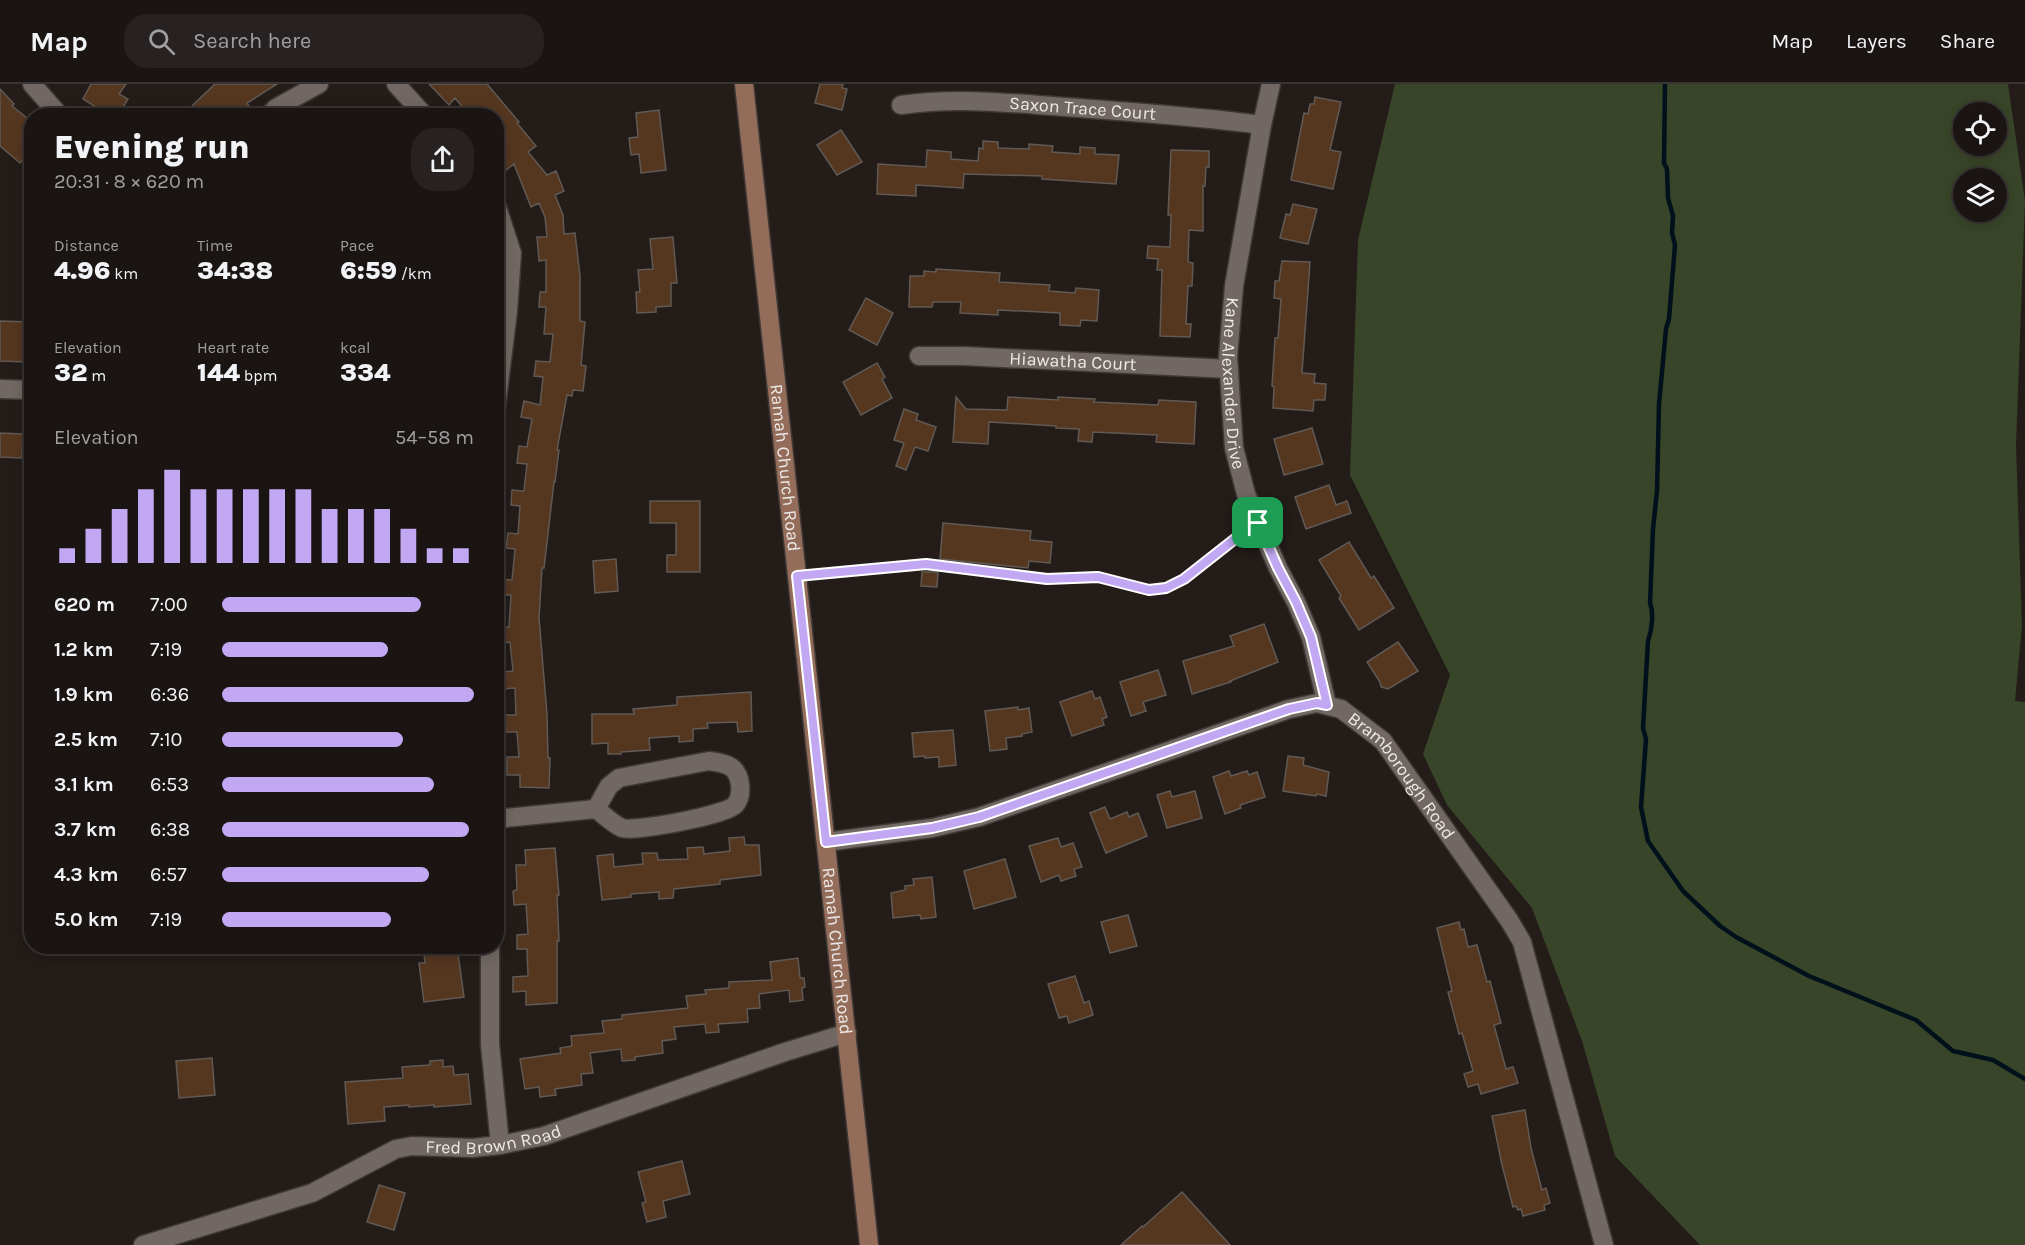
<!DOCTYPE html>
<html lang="en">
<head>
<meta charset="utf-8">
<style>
  body { margin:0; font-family:Karla,sans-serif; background:#272221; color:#f1f3f6; height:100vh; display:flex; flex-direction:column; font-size:22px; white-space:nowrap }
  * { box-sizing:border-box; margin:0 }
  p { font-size:20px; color:#9f9fa0 }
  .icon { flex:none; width:33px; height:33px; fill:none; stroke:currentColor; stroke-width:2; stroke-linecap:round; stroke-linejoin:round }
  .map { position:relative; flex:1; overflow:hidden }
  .drawer { position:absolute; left:24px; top:24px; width:480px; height:846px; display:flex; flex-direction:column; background:#1a1513; border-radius:24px; box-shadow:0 3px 15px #0003,0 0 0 2px #383433 }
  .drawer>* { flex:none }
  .controls { position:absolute; left:1953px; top:18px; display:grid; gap:12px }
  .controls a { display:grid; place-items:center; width:54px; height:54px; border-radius:50%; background:#1a1513; box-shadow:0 3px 15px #0003,0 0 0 2px #383433; font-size:30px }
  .pin { position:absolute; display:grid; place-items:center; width:51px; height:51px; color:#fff; margin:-26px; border-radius:12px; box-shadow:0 3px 9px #0006 }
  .round { display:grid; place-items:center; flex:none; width:63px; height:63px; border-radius:24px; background:#272221 }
  .summary { display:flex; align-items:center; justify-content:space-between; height:102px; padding:0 30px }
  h1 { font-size:33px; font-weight:800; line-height:45px }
  .stats { display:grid; grid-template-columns:repeat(3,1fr); gap:9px; height:102px; padding:6px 30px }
  .stats div { display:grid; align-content:center }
  .stats b { font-size:26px; font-weight:800 }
  .stats small { font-size:16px; font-weight:400 }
  .stats p { font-size:16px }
  .chart { height:168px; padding:12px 30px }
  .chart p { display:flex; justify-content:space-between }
  .chart svg { width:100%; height:108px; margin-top:6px; stroke:#c2a8f3; stroke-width:6 }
  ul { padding:0 30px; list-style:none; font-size:20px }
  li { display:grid; grid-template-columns:96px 72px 1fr; align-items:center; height:45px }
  li i { height:15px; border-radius:8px; background:#c2a8f3 }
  header { display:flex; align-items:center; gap:36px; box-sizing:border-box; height:84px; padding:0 30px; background:#1a1513; border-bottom:2px solid #383433 }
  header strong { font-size:28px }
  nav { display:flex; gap:33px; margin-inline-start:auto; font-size:21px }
  .search { width:420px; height:54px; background:#272221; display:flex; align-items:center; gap:15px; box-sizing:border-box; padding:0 21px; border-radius:24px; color:#9f9fa0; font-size:22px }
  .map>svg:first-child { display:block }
</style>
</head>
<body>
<header>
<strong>Map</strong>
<div class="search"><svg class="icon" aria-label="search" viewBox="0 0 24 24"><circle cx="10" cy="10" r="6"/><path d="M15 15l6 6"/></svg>Search here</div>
<nav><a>Map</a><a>Layers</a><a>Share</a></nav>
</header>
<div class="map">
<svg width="2025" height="1161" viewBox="0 0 2025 1161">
  <rect width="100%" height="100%" fill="#231c19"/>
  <path fill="#394528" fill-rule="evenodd" d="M1395,0H2008L2025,117L2016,361L2022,542L2015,617L2025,618V1161H1700L1615,1072L1582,957L1532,824L1447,721L1423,670L1450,591L1350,391L1358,156ZM1964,28H1996V62H1964ZM1964,94H1996V128H1964Z"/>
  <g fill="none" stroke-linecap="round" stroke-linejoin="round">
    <path stroke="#01111b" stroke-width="4.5" d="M1665,0L1664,79L1667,85L1668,114L1673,132L1672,149L1675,161L1669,235L1666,245L1659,320L1657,407L1653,445L1650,519C1654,529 1652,546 1648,557L1643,644L1646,655L1641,723L1648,757L1683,807L1720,842L1736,853L1809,892L1916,936L1953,967L1993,976L2025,995"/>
  </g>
  <g fill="#553720" stroke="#605954" stroke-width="1.5">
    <path d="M91,0H126L119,10L128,15L118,32H110L83,15Z"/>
    <path d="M215,0H277L247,19L249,22L239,32H187L193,21Z"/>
    <path d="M429,0H487L519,38L517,39L536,62L528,68L547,91L556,87L564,107L555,111L563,131L564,150L575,149L580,192V237L585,238L581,281L586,282L583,307L573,306L572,312L567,311L557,366H559L555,398H554L544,484H542L539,534L547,630L548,674H550L549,704L520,703V691H507V673H519L517,648H506L505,631H516L515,604L503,605L502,588L513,587L510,558L498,560L496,544L509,543L511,511H500L501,495L512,496L515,465L506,464L508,449L518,450L520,422L511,421L512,406L524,407L527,380L517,379L519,362L527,363L532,335L521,333L524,317L540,321L543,293L534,292L536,277L550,278L553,250H544L546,223H539L540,208H546V176L539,177L537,153H547L545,133L539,119L531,123L514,80L505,87L496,76V32H470L455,14L449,21Z"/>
    <path d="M820,0H843L842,4L847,5L842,26L815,19Z"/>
    <path d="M0,5L14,20L12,22L32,38V64L20,79L0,62Z"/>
    <path d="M1315,13L1341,18L1330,66L1341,68L1333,105L1291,96L1304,29L1308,30L1310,20H1314Z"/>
    <path d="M659,26L666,86L641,89L639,70L631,71L629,54L638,53L636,29Z"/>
    <path d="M841,46L862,78L837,91L817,61Z"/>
    <path d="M983,57L998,58V64L1029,65V60L1053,62L1052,68L1080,70V63L1095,64V70L1119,71L1116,100L1042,95V92L964,90L963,104L916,101V112L877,110L878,80L926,83L927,66L951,68V75L978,77L979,64L983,65Z"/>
    <path d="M1171,66L1209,67V83H1206L1205,102H1203V147L1189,146L1188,178L1193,179L1192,202H1188L1186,240H1191L1190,253L1160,252L1162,186H1157L1158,175L1147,174L1148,162L1170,163L1171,131H1168Z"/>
    <path d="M1293,120L1317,125L1308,160L1280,154L1286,130L1290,131Z"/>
    <path d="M673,153L677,199H671V222L656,223V228L637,229L636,208H640L638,186L653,185L650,155Z"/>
    <path d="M1282,177L1310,178L1302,289L1315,290L1314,299L1326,300L1325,316H1314L1313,327L1273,324L1274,303L1272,302L1275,254H1278L1281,215L1274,214L1275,197H1279Z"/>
    <path d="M936,185L1000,189L999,198L1050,201L1049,207L1075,209L1076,204L1099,206L1097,237L1081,236L1080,242L1060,241V229L998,226V231L960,229L961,218H933L932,223H909L910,192H924V187L936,188Z"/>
    <path d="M866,214L893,229L877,261L849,246Z"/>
    <path d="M0,237L32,238V267H27V278L0,277Z"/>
    <path d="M877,279L885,293L882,295L892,314L861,331L843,298Z"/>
    <path d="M956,313L966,325L1007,326L1008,313L1058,316V313L1095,315L1094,318L1158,321L1159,316L1196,318L1194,360L1156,358L1157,351L1093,348L1092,358L1078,357L1079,345L1056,344V342L989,338L988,360L953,358Z"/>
    <path d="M904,325L918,330L916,336L936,343L928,367L915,363L906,386L896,382L904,359L894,356Z"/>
    <path d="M1312,344L1323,380L1284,391L1274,355Z"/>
    <path d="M0,349L23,350L22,374L0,373Z"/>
    <path d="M1329,401L1336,421L1347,417L1351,429L1306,445L1295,413Z"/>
    <path d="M650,417H700V488H667V471H676V439H650Z"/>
    <path d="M943,439L1031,447L1030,456L1052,458L1050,479L1029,477L1028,484L940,475Z"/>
    <path d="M1349,458L1371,494L1374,492L1394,524L1359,546L1339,514L1341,512L1319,476Z"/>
    <path d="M616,475L618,507L595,509L593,477Z"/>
    <path d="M922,488H938L937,503L921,502Z"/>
    <path d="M1264,540L1278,578L1230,597L1231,598L1192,610L1183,577L1234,562L1230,552Z"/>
    <path d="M1398,558L1418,587L1388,605L1381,603L1380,598L1367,578Z"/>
    <path d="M1158,586L1166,611L1143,618L1146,627L1131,632L1120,598Z"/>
    <path d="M1092,607L1095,615L1100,613L1107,633L1102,635L1104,641L1072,652L1060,618Z"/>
    <path d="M751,608L752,647L738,648L737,638L707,639L708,644L693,645V657L679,658V652L649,654L650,666L621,668V670H608V659L592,660V630H634L633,625L677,621V613Z"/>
    <path d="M1018,623V626L1029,624L1032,648L1022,650V652L1006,654L1007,665L990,667L985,627Z"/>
    <path d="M953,646L956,681L939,683V673L925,674V672L914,673L912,649Z"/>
    <path d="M1288,672L1304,674L1303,681L1329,688L1326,712L1317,710L1316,712L1283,707Z"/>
    <path d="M1229,687L1231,692L1247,687L1249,691L1257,688L1265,713L1240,721L1241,724L1225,730L1213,693Z"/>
    <path d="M1170,707L1172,713L1195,707L1202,734L1167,744L1157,711Z"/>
    <path d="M1105,723L1110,735L1127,728L1129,733L1138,729L1147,752L1106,769L1090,729Z"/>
    <path d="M744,753L745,761H759L761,791L720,796V800L674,805L673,814L659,815V808L631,810V813L602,816L597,772L613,770L614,783L643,780L642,769H657L658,776L688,775L687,764L703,763L704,770L730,767L729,754Z"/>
    <path d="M1058,754L1061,763L1073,759L1082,783L1074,785L1076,792L1061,797L1059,791L1041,798L1029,762Z"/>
    <path d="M555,764L559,811H557L559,857H557V919L526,921V907L513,908V893L528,892L527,865H517V851L528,850L526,820L514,821L513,807L517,806L516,781H526L525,766Z"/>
    <path d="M1005,775L1016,813L974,825L964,787Z"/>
    <path d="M932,793L936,833L921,835L920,831L893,834L891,809L905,806V802L914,801L913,795Z"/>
    <path d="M1128,831L1137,862L1110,869L1101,838Z"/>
    <path d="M1459,838L1461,846L1464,845L1468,863L1477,861L1487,898L1490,897L1501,939L1494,941L1506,985L1513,983L1518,999L1481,1010L1478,1000L1468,1003L1464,990L1473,987L1462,949L1459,950L1448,908L1452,907L1437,844Z"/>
    <path d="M423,862H457L464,913L424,918L419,879H425Z"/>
    <path d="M798,874L800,894H804L805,903L802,904L803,916L790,918L789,906L759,910L760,924L747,925L748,938L718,940L719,948L706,949L705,940L674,943L676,955L662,957L663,969L635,973V976L622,977L621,965L590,969L593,989L581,990L582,1001L555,1005L556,1011L540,1013L539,1003L525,1005L520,975L561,969L560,964L572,962L571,952L604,949L602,937L622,935V931L688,924L686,912L706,910L705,906L729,904V898L772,896L770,878Z"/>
    <path d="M1075,892L1084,919L1089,917L1093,931L1069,939L1067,932L1059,934L1048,900Z"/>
    <path d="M212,974L215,1011L179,1014L176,977Z"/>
    <path d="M443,976V983L453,982L454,991L468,990L471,1020L434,1023V1021L409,1023V1021L384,1023L385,1037L348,1040L345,998L403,994L402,983L430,981V977Z"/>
    <path d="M1525,1026L1531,1064L1542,1106L1546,1104L1550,1119L1544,1121L1545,1126L1523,1132L1521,1125L1518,1126L1516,1122L1513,1123L1502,1081L1492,1032Z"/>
    <path d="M682,1077L690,1110L663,1117L666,1133L647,1138L642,1119L646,1118L638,1088Z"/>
    <path d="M379,1101L405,1109L394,1146L367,1138Z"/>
    <path d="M1182,1108L1230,1161H1121L1142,1142L1143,1143Z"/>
  </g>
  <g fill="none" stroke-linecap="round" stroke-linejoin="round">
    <g stroke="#3e3836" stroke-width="12">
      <path id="service" d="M797,492L926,480L1047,495L1098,493L1149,506L1166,504L1184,495L1245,447L1259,439"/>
    </g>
    <g stroke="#3e3836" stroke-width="21">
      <g id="minor">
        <path d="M32,0L60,32"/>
        <path d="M396,0L425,32"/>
        <path id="s1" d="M1271,0L1262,41L1234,202L1228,273L1234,364L1246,410L1278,484L1296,518L1311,553L1327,621"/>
        <path id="s2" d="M901,21C958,13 1009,19 1066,23C1131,28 1196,32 1262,41"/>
        <path d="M268,32L276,24L319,0"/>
        <path d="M496,120L512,169L508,227L496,324"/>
        <path id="s3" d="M919,272H964L1229,285"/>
        <path d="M0,305L32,306"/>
        <path d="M496,735L596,725C604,731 613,740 622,744C636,748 726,731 735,721C743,712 742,691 731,683C725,679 717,678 709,677L619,694L609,702L596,725"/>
        <path id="s4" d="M826,758L932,744L979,733L1289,625L1317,619L1341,625L1383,657L1509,836L1522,858L1604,1161"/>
        <path d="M490,862V960L500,1061"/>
        <path id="s5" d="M143,1161L312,1109L396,1065L412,1062L472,1064L500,1061L544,1052L785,968L847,949"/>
      </g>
    </g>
    <g stroke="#3e3836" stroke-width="21">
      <g id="secondary">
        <path id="s6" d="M744,0L869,1161"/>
      </g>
    </g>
    <use href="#service" stroke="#716863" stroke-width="9"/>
    <use href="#minor" stroke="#716863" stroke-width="18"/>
    <use href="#secondary" stroke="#946d5a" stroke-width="18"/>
  </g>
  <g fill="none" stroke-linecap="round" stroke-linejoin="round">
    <g stroke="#fff" stroke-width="12">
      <path id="route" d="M1258,439L1278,484L1296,518L1311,553L1327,621L1317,619L1289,625L979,733L932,744L826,758L797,492L926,480L1047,495L1098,493L1149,506L1166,504L1184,495L1245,447Z"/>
    </g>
    <use href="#route" stroke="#c2a8f3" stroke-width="8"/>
  </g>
  <g text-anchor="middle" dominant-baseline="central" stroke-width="5" stroke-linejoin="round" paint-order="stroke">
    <g font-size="18" fill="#ede8e6" stroke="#0a0706">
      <text stroke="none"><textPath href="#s2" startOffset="182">Saxon Trace Court</textPath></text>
      <text stroke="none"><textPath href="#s3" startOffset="154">Hiawatha Court</textPath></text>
      <text stroke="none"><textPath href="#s1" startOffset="303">Kane Alexander Drive</textPath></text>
      <text stroke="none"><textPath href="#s6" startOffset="386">Ramah Church Road</textPath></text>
      <text stroke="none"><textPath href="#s4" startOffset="628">Bramborough Road</textPath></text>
      <text stroke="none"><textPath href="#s6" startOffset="872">Ramah Church Road</textPath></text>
      <text stroke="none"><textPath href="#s5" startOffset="370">Fred Brown Road</textPath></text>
    </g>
  </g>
</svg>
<div class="controls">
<a><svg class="icon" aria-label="locate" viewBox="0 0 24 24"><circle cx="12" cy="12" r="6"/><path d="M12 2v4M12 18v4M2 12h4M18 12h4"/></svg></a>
<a><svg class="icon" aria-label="layers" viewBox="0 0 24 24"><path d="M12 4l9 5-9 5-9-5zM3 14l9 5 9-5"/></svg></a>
</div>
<div class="pin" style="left:1258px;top:439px;background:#1e9e55"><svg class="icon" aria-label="arrive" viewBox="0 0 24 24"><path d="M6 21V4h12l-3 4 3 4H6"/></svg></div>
<section class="drawer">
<div class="summary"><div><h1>Evening run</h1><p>20:31 · 8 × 620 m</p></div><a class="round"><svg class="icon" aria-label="share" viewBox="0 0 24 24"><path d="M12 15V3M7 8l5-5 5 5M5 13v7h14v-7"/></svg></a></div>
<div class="stats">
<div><p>Distance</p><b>4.96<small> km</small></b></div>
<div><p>Time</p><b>34:38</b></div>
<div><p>Pace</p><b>6:59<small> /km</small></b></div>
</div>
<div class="stats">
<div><p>Elevation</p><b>32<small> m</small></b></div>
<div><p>Heart rate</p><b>144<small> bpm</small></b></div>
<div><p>kcal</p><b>334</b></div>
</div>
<div class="chart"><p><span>Elevation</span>54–58 m</p>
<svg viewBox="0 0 160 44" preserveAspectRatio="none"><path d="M5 44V38M15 44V30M25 44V22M35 44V14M45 44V6M55 44V14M65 44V14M75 44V14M85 44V14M95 44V14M105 44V22M115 44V22M125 44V22M135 44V30M145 44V38M155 44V38"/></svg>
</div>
<ul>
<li><b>620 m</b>7:00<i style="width:79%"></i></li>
<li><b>1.2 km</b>7:19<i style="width:66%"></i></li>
<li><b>1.9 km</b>6:36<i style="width:100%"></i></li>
<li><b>2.5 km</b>7:10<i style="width:72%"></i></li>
<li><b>3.1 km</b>6:53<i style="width:84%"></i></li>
<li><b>3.7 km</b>6:38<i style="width:98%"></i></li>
<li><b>4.3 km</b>6:57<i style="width:82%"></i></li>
<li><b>5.0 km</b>7:19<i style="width:67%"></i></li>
</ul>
</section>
</div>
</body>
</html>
